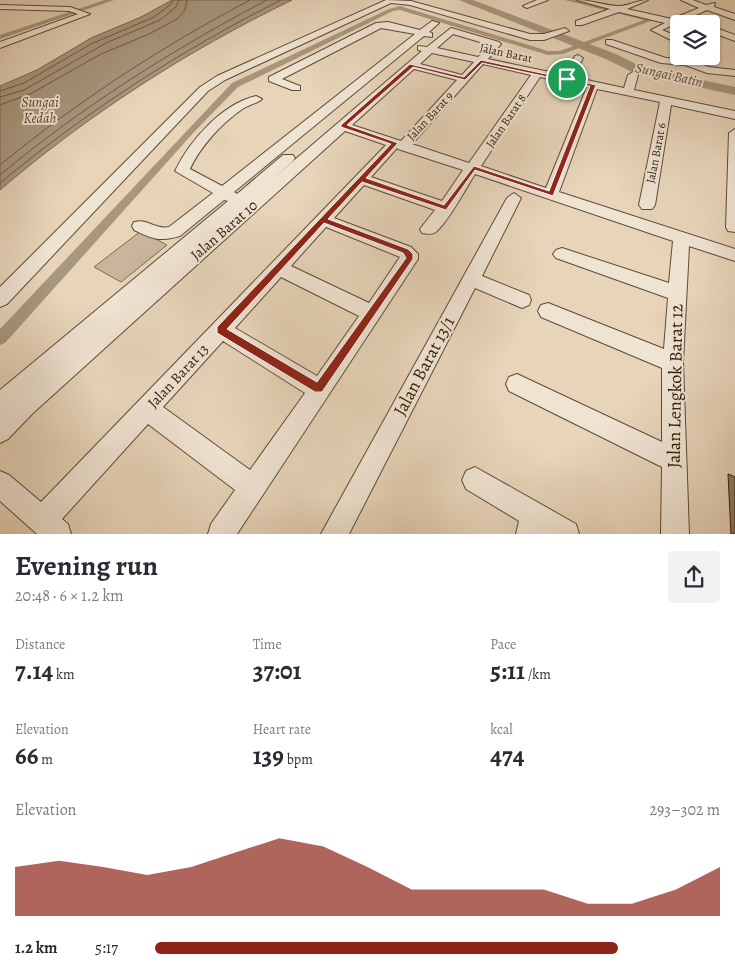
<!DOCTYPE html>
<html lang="en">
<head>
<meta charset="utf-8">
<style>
  body { margin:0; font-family:Alegreya,serif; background:#f2f2f3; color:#2b2b33; height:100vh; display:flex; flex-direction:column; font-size:19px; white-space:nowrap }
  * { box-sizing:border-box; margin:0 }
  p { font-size:16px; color:#7c7c81 }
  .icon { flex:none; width:28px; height:28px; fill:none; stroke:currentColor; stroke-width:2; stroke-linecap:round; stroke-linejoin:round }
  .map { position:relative; height:534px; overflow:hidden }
  .drawer { display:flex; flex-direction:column; background:#fff; flex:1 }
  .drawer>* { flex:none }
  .buttons { position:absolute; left:670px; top:15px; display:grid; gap:10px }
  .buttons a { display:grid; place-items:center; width:50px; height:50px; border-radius:5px; background:#fff; box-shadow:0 1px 4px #0004; font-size:25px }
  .pin { position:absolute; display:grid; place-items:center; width:42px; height:42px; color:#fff; margin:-21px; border:2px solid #fff; border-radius:50%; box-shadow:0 1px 5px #0007 }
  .round { display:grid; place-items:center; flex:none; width:52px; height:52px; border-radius:5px; background:#f2f2f3 }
  .headline { display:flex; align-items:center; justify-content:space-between; height:85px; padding:0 15px }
  h1 { font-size:28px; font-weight:700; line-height:38px }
  .figures { display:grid; grid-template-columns:repeat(3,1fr); gap:8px; height:85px; padding:5px 15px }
  .figures div { display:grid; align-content:center }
  .figures b { font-size:25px; font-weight:700 }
  .figures small { font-size:14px; font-weight:400 }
  .figures p { font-size:14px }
  .chart { height:140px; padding:10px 15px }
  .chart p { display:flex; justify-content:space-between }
  .chart svg { width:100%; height:90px; margin-top:5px; fill:#8f2418; opacity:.7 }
  ul { padding:0 15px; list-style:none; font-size:16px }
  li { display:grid; grid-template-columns:80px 60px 1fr; align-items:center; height:38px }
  li i { height:12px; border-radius:6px; background:#8f2418 }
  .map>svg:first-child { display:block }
</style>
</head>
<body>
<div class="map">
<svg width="735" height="534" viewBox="0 0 735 534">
  <rect width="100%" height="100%" fill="#e7d4b9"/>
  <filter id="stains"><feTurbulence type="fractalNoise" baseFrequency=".004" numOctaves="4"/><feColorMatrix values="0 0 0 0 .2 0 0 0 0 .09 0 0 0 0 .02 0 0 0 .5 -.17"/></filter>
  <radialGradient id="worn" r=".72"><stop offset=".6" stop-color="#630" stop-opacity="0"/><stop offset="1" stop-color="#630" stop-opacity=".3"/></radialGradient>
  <path fill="#c8b59b" stroke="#7c6952" d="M141,231L167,245L121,282L94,267Z"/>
  <path fill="#a8967d" stroke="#78664f" d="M172,0H292C187,51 89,114 0,190V86L37,70L91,38L141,17Z"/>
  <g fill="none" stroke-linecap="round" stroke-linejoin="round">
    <g stroke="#6c5a43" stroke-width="1">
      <path d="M0,91L24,83L91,44L154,17L170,5L173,0"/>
      <path d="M0,97L24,90L106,43L160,20L176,7L179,0"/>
      <path d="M0,105L32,93L99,55L149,34L177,19L185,10L187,0"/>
      <path d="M0,165C78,101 161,47 250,0"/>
      <path d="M0,175C83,106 172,50 267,0"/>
      <path d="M0,183C87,111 180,51 281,0"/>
    </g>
    <g fill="#a8967d" fill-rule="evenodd">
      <path d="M105,0H114L0,39V35Z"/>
      <path d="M565,0H575L653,20L563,54L548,55L400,10L393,11L238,87L195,131L5,343L0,345V329L232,83L389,9L400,6L548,51H560L644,20Z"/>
    </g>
    <path fill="#a8967d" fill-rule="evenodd" d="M459,0H473L616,54L642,67L735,87V95L634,73L608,60Z"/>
  </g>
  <path fill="#8f7c65" stroke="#2f1d09" d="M728,474L735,477V534H731Z"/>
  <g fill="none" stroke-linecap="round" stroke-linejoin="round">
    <g stroke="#5d4b35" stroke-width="2">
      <g id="minor">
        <path d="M386,0L411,1L530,34H544L565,28L569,31L544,40H530L410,5L391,3L225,80L208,91L7,304L0,307V287L200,87L217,76Z"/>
        <path d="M537,0H548L527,8L523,6Z"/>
        <path d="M577,0C591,0 603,5 617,6C626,7 637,0 648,0L627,9L672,19L699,8L681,0H693L706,5L715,3L714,7L735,14V20L707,10L662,30L679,37V44L651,30L665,23L619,12L582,25H576V21L610,9Z"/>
        <path d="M0,5L70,7L90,14L0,48V42L78,14L69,11L0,9Z"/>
        <path d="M432,21L439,23L429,32L432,33V37L424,36L234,192L237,194L283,155H293L295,158L293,161L270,181L422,51L418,50V46L427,47L451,28L499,42L501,44L488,59L564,75L575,56L578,55L583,58L573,77L624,88L628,75L633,72L638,75L634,90L735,111V119L671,105L655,205L652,209H642L639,205L660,102L597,89L559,192L735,249V261L689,246L683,362L689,534H661L662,467L509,391L506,384L509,377L517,374L662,442V368L541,317L538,311L541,305L548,303L664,349L668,298L556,258L553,254L556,250L562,248L669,283L673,241L475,174C465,190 449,220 437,231C433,235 427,234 422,233L420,229L435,210L364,185L334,218L411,247L418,254V259L237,534H208L211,524L235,490L148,424L62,519L68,524L71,534H37L0,501V471L9,475L41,502L386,145L345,131L33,413L8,439L0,443V390L228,201L224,200L180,236C159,242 153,239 134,230L132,226L134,222C147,218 156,230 169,227L213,193L175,171C190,140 222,104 256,96L262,99C257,104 247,105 241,110C221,124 200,147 190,169L222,186L415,34L381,28L282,79L300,86V90H292L269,81V77L376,23L388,22L420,30ZM453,34L490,45L478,57L437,48ZM432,53L474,62L462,75L420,64ZM483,64L531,75L469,163L412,144ZM414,69L457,80L401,141L352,125ZM540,77L587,87L546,188L481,166ZM397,148L398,149L463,170L442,201L371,177ZM326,227L400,257L369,303L291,266ZM281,277L359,316L317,376L235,328ZM223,341L305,393L250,470L163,407Z"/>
        <path d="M711,26L735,35V41L711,32Z"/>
        <path d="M606,40H612L666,58L680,59L679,56H689L691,60L709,67L735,70V76L707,73L685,65L661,63L606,44Z"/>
        <path d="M735,129V232L728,231L726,227L729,133Z"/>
        <path d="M514,193L521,198L482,276L529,295L531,300L529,305L522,308L475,288L349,534H321L507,198Z"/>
        <path d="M475,467L576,524L579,534H516L519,521L466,489L462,480L466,471Z"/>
      </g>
    </g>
    <use href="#minor" fill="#efe3d2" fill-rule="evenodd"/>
  </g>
  <path fill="#8f2418" stroke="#fff" fill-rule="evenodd" d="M481,60L596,85L553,196L475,170L446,210L362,182L328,219L408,249L413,254V259L322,392H315L217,333V327L391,144L341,127V125L410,64L464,77ZM482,63L590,86L549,191L474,166L444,205L366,178L398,143L347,125L413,67L465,80ZM324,223L403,253L406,258L317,382L227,329Z"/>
  <g text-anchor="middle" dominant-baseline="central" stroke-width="4" stroke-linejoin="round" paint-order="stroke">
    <g font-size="12" fill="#2f1d09" stroke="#efe3d2">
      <text transform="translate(506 53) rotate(12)">Jalan Barat</text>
      <text transform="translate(430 116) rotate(-47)">Jalan Barat 9</text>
      <text transform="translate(506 121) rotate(-56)">Jalan Barat 8</text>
      <text transform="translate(656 153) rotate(-79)">Jalan Barat 6</text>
    </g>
    <g font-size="14" font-style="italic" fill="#594732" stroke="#efe3d2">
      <text transform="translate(669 75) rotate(13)">Sungai Batin</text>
      <text x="40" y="102">Sungai<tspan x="40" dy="16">Kedah</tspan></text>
    </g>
    <g font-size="15" fill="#2f1d09" stroke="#efe3d2">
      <text transform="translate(224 230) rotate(-41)">Jalan Barat 10</text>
      <text transform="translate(178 376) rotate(-47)">Jalan Barat 13</text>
    </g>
    <g font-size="18" fill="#2f1d09" stroke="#efe3d2">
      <text transform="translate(424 366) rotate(-62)">Jalan Barat 13/1</text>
      <text transform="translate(675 386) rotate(-89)">Jalan Lengkok Barat 12</text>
    </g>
  </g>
  <rect width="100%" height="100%" filter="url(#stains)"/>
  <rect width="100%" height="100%" fill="url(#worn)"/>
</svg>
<div class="buttons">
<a><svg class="icon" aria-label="layers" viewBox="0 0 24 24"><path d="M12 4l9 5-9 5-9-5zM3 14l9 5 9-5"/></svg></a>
</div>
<div class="pin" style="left:567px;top:79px;background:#1e9e55"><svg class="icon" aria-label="arrive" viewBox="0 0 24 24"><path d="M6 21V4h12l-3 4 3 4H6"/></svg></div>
</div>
<section class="drawer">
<div class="headline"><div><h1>Evening run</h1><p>20:48 · 6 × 1.2 km</p></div><a class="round"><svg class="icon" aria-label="share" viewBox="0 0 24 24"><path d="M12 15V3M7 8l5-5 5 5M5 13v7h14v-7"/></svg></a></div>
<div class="figures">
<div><p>Distance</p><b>7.14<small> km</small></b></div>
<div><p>Time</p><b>37:01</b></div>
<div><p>Pace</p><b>5:11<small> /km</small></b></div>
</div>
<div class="figures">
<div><p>Elevation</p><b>66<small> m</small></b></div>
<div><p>Heart rate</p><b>139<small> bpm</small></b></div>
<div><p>kcal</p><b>474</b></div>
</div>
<div class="chart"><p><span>Elevation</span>293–302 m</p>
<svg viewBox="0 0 160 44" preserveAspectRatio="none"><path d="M0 44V20L10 17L20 20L30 24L40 20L50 13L60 6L70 10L80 20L90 31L100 31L110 31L120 31L130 38L140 38L150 31L160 20V44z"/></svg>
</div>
<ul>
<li><b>1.2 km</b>5:17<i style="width:82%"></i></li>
</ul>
</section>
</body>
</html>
